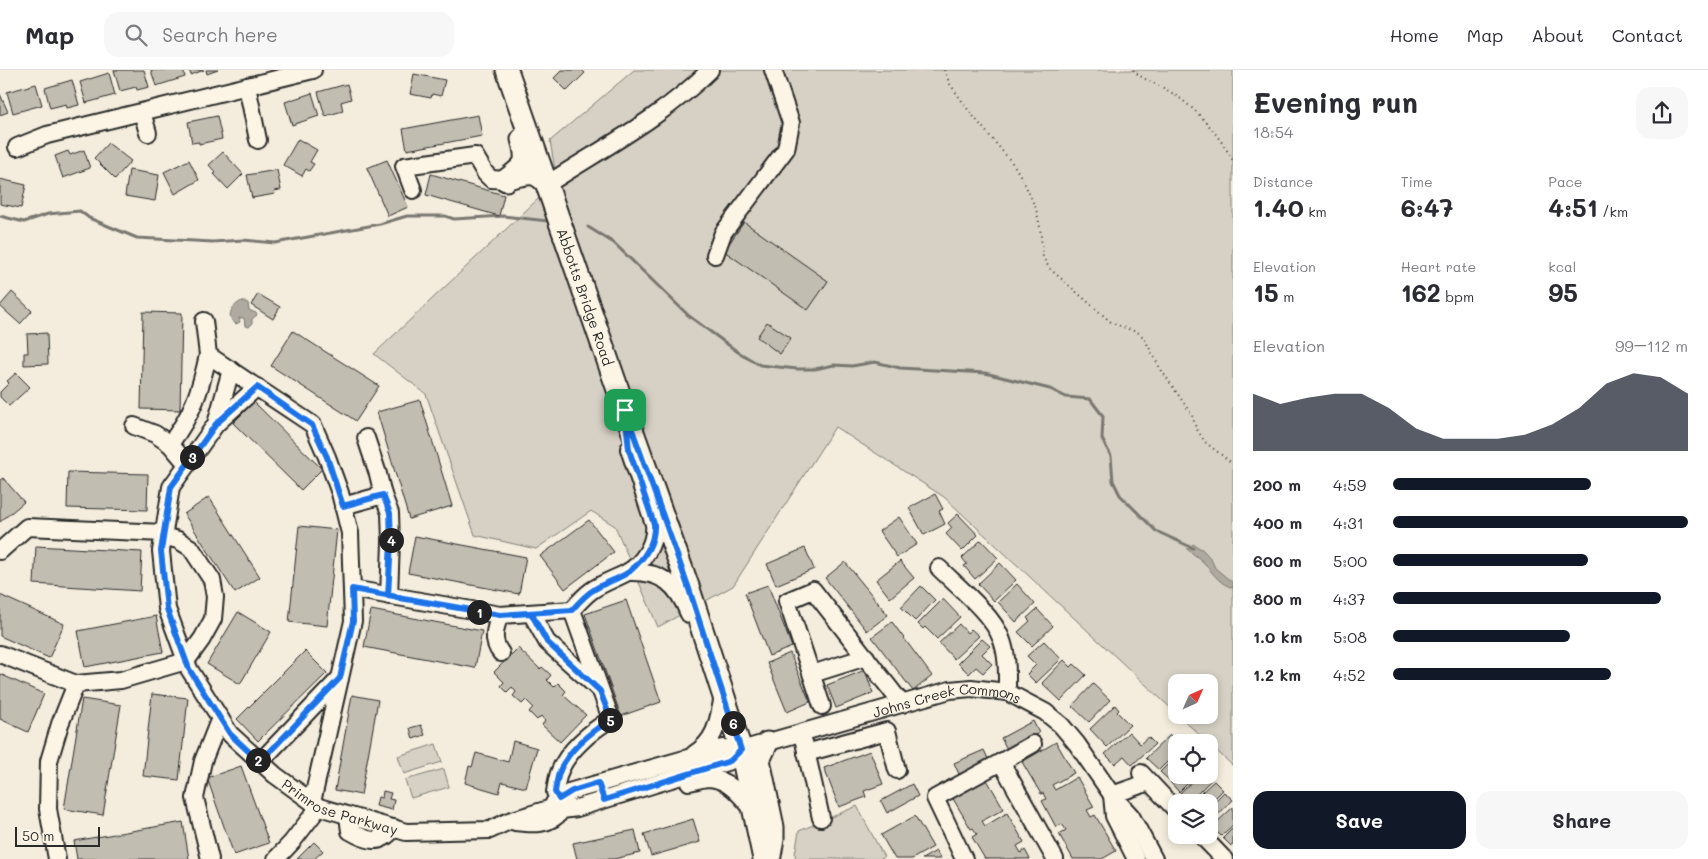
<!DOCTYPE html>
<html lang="en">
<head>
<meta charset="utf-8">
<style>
  body { margin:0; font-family:Mali,sans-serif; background:#f7f7f7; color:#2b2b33; height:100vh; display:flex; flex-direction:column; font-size:19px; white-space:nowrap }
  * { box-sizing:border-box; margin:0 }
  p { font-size:16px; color:#7c7c81 }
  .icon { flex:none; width:28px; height:28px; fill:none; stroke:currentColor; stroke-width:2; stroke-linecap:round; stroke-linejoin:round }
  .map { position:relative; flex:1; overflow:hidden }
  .sheet { display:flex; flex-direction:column; background:#fff; width:475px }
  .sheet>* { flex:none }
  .needle { width:32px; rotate:45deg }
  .buttons { position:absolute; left:1168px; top:604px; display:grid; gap:10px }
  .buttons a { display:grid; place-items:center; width:50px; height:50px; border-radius:10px; background:#fff; box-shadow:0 2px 8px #0003; font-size:25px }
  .scale { position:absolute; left:15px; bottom:12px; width:85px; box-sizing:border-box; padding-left:5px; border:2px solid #2b2b2b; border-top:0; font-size:14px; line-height:18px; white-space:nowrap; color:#2b2b2b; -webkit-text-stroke:4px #fcf5e5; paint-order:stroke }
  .pin { position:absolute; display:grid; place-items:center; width:42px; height:42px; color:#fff; margin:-21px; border-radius:10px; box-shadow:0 2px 8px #0006 }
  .km { position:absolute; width:25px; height:25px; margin:-12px; border-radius:50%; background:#222; color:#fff; font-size:14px; line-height:25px; text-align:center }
  .round { display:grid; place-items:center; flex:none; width:52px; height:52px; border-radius:15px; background:#f7f7f7 }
  .overview { display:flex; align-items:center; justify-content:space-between; height:85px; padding:0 20px }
  h1 { font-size:28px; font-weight:700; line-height:38px }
  .figures { display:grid; grid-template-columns:repeat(3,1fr); gap:8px; height:85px; padding:5px 20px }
  .figures div { display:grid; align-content:center }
  .figures b { font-size:25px; font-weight:700 }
  .figures small { font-size:14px; font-weight:400 }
  .figures p { font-size:14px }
  .chart { height:140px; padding:10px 20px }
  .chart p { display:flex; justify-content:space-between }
  .chart svg { width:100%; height:90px; margin-top:5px; fill:#111827; opacity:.7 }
  .primary-button { display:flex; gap:10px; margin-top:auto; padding:10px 20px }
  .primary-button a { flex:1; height:58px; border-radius:15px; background:#111827; color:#fff; font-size:20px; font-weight:700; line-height:58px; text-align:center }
  .primary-button a+a { background:#f7f7f7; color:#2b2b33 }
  ul { padding:0 20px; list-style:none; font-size:16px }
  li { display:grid; grid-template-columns:80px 60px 1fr; align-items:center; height:38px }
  li i { height:12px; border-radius:6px; background:#111827 }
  header { display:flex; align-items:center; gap:30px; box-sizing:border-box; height:70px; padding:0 25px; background:#fff; border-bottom:1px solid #e1e1e2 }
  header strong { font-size:24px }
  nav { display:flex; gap:28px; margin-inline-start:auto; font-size:18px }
  .search { width:350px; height:45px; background:#f7f7f7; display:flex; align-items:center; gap:12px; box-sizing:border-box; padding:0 18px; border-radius:15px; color:#7c7c81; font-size:19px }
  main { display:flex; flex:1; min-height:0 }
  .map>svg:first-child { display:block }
</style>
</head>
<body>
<header>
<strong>Map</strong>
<div class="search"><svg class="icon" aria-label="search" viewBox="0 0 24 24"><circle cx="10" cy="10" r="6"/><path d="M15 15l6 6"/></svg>Search here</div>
<nav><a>Home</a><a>Map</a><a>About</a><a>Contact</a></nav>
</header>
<main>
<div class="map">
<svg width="1233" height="789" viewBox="0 0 1233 789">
  <rect width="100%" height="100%" fill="#f4edde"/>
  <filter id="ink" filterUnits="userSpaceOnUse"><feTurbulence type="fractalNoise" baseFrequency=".02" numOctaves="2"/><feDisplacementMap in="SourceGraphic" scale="10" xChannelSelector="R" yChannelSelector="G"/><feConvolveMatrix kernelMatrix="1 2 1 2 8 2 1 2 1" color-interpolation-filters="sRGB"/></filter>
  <g filter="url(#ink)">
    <g fill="#d6d1c4" stroke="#807e78">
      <path d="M634,0H1233V696L1178,645H1209V612H1176V643L944,427L835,357L733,516L658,557L615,456L591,441L536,479L475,465L426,324L374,284L557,111L550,71Z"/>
      <path d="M436,674L442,692L404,704L398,686Z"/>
      <path d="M444,699L449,717L411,728L405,710Z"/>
      <path d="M857,736L884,787L881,789H796L795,784L799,761Z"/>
    </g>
    <g fill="#afaaa0" stroke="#7a7771">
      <path d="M242,231L248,233L249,240L256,243L257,245L252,249V254L249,257L245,256L244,248H239L240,252L236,254C224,246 233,235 242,231Z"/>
      <path d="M1193,474L1203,480L1211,489L1215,498L1233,513V518C1220,514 1214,505 1206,495C1201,489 1193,484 1187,479Z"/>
    </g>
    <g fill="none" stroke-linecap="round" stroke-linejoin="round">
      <g stroke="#7a7771" stroke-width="3">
        <path d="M0,146L24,152L48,144L80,141L89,148L137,168L213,172L243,170L275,173L380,154L407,146H445L454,149L503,146L548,151"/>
        <path d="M588,157L614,173L689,246L738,282L760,295L797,299H815L834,295L852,296L875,292L900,298L985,303L1050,319L1066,327L1090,329L1103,346L1102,369L1111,386L1113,411L1120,425L1156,461L1193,478"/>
      </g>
    </g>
    <g fill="#c2bdb1" stroke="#2b2b2b">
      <path d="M114,0H144L149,17L137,20L136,17L120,21Z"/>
      <path d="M151,0H183L185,7L156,16Z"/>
      <path d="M189,0H204L191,5Z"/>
      <path d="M206,0H218L207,4Z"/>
      <path d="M562,0H582L585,3L567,21L554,8Z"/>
      <path d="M109,3L115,25L86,33L80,12Z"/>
      <path d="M414,4L445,10L441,26L432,24L431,28L410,24Z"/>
      <path d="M72,10L79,35L67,38L66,34L50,38L45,18Z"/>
      <path d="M36,14L42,35L13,43L7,22Z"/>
      <path d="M347,14L351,29L341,32L343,41L325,46L318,22Z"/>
      <path d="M312,23L319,46L292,55L285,32Z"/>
      <path d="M0,24L8,42L0,45Z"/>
      <path d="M478,45L482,66L407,80L403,59Z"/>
      <path d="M217,46L222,69L199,74V72L192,73L188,52Z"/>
      <path d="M298,69L317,80L310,92L314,94L309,101L306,99L302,106L283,95Z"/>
      <path d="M108,73L131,91L115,109L94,88Z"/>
      <path d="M84,80L90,98L63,108L55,86L68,81L70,85Z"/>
      <path d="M223,82L243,104L228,119L214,104L216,103L209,95Z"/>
      <path d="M189,90L199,110L175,124L164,102Z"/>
      <path d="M387,90L408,137L388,146L367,98Z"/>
      <path d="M129,100L159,105L155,131L125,126Z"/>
      <path d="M277,100L281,120L274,121L275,124L252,128L247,105Z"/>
      <path d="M431,104L504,125L499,146L426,125Z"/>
      <path d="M0,109L26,115L21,138L0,134Z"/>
      <path d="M744,152L828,211L808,240L724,181Z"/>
      <path d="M12,222L32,241L20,254L0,236Z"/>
      <path d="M258,224L280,237L273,249L251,235Z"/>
      <path d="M143,242L182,243L180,340L141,339Z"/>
      <path d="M767,252L791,268L780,284L757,267Z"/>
      <path d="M293,261L379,316L356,351L271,296Z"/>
      <path d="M47,263L48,294L24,295V283H28L27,264Z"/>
      <path d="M16,303L30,317L9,336L0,327V322L9,313L7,311Z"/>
      <path d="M420,330L452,436L409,449L377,342Z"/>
      <path d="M254,332L322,399L301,420L233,353Z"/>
      <path d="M68,402L148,404L147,440L67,438Z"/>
      <path d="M3,408L24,432L0,452V410Z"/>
      <path d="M935,424L943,439L939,441L945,454L924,465L909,438Z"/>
      <path d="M209,427L260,507L235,523L184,444Z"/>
      <path d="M958,444L978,465L962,481L946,464L952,458L948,453Z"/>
      <path d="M899,447L917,474L897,487L879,461Z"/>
      <path d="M589,450L614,482L565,519L540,486Z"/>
      <path d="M299,456L337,460L327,556L289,552Z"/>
      <path d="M415,466L526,487L519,524L408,503Z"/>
      <path d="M981,470L998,488L975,509L964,496L967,494L962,488Z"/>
      <path d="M36,476L142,482L140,521L34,514Z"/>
      <path d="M805,478L814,499L776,515L767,494Z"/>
      <path d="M900,491L914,508L890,528L876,510Z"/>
      <path d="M845,492L888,545L867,561L825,508Z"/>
      <path d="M1000,493L1016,510L994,531L978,514Z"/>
      <path d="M1017,514L1035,534L1016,552L998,532Z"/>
      <path d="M768,515L792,577L769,586L745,523Z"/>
      <path d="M921,516L935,530L915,551L901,537Z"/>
      <path d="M0,525L64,554L49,588L0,566Z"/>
      <path d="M943,529L960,547L937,569L925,557L923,559L918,554Z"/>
      <path d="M626,530L661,632L621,646L585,544Z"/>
      <path d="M1037,539L1053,556L1032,576L1018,562L1030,551L1027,548Z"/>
      <path d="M371,540L482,561L475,598L364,577Z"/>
      <path d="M238,542L271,562L240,614L207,594Z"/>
      <path d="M156,546L163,582L85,597L78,561Z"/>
      <path d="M892,552L932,606L913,621L872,567Z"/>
      <path d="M959,554L967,563L971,559L979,566L954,589L939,573Z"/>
      <path d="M982,569L990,576L982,584L992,594L983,603L976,597L969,604L958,593Z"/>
      <path d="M1044,571L1061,589L1036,613L1027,604L1036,595L1027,586Z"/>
      <path d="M518,578L540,599L542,597L551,605L547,610L554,617L558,613L566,621L563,625L586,645L560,672L542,655L545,651L541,646L537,650L529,642L533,637L526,630L522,634L513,626L516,622L512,617L507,622L501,616L504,612L494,602Z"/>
      <path d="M305,581L327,603L258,671L237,649Z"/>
      <path d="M790,583L810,632L787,642L767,593Z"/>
      <path d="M1064,590L1071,597L1074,594L1086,605L1061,631L1042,613Z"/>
      <path d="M865,600L873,623L836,638L827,615Z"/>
      <path d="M0,604L44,624L28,662L0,649Z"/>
      <path d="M1093,614L1110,630L1089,652L1072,636Z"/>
      <path d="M152,624L188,628L179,710L143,706Z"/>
      <path d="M352,625L378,630L361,725L335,720Z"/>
      <path d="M82,629L121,635L103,745L64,739Z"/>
      <path d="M1115,635L1119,640L1117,642L1130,655L1107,677L1090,659Z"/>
      <path d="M1033,651L1039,663L1007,679L1001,668Z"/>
      <path d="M421,655L425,665L413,669L410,658Z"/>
      <path d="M1129,662L1140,674L1148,667L1155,674L1132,695L1124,686L1115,694L1105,684Z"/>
      <path d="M1170,665L1177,672L1176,683L1159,700L1146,688Z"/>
      <path d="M513,671L537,678L526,718L502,712L499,723L465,713L469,696L472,697L476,683L508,692Z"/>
      <path d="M1056,672L1074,703L1052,715L1055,720L1077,707L1094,737L1087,740L1091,747L1095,745L1116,781L1102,789H1073L1059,764L1066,760L1062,754L1056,757L1042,731L1046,729L1043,723L1041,724L1022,692Z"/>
      <path d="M984,680L989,691L959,704L954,693Z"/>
      <path d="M870,681L883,714L864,721L866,727L839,737L824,698Z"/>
      <path d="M1176,686V703L1169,710L1160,702Z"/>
      <path d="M241,696L269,773L234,785L207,708Z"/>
      <path d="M1177,705H1196L1179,722L1170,712Z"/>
      <path d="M1199,705H1208L1212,709L1189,732L1180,723Z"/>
      <path d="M986,708L1004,739L982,751L985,756L1007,743L1024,772L1017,776L1021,783L1025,780L1030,789H985L972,767L977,764L973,758L971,759L952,727Z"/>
      <path d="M1214,711L1223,720L1209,734L1191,732Z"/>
      <path d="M912,714L918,726L887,743L881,731Z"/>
      <path d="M383,721L391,723L389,729L394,730L392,740L376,736L378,727L382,728Z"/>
      <path d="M1224,722L1233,730L1209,753V737Z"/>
      <path d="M1233,737V755L1221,766L1212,757Z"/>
      <path d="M915,746L933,777L912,789H895L881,765Z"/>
      <path d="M693,749L700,772L651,786L644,764Z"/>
      <path d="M183,752L189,789H77L74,771Z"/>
      <path d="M1233,758V775L1231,776L1223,768Z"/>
      <path d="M635,760L640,783L614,789H577L573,773Z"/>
      <path d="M314,772L323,781L314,789H297Z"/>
      <path d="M936,781L941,789H922Z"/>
    </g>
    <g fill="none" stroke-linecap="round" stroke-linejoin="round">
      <g stroke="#2b2b2b" stroke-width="20">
        <g id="minor">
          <path d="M247,16L258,70"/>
          <path d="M142,42L148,63"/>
          <path d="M17,77L47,65L313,0"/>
          <path d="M506,110C515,110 527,104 535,107C539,109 543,113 546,115C601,79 663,47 710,0"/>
          <path d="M413,120L404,96L475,86L485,103L491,109L506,110L514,107"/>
          <path d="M715,185L723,163L786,79L791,53L773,0"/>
          <path d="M204,251L208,285L313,355L327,387L340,423L350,463L353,551L312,732"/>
          <path id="s1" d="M257,317L216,354L171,417L161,481L167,539L189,599L230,664L275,705L319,737L406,762L490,760L509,751L552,738L554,733L572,721L723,678L741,680L950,620L971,618L1007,622L1045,642L1061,655L1077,674L1112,725L1131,746L1154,789"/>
          <path d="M216,354L231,300"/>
          <path d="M134,356L155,364L170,374"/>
          <path d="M366,368L378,404L383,425"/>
          <path d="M187,394L170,374C193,343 200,322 208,285"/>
          <path d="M343,436L383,425L390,443L391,472L389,526"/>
          <path d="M0,481L27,457L164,463"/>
          <path d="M939,498C956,515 993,545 1001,568C1008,585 1007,604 1007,622"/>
          <path d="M629,502C662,501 677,514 689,544"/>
          <path d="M352,519L500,545L572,540"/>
          <path d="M531,543L547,572L599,619"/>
          <path d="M500,545C495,558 491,571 501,583"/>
          <path d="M0,584L76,614"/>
          <path d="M812,604L866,587"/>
          <path d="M822,636L787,531L813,520L902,634"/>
          <path d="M804,672L821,748"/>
          <path d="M806,683L887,661L897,700"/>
          <path d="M694,684C717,670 718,650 723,626"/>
          <path d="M260,692L340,608"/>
          <path d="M1001,692L1033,674"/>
          <path d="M1141,703L1176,740"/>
          <path d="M689,712C695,711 703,708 709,708C729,709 742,727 754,741"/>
          <path d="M1112,725L1114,746L1136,789"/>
          <path d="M1112,725L1149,712"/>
          <path d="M562,738L559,729L555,722C556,716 557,709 559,703C567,681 591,661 611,649L572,540C578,533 584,526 591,521C602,513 615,509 626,503C643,494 656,473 654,454L629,379"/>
          <path d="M348,746L350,761C367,771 380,776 394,758"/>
          <path d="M515,752C532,754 551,756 562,740L577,738L730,691L741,680"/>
          <path d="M1201,765L1224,789"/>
          <path d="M57,789L48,739L49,691L60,654L76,614L121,610L186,591L202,569L213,549L215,527L212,510L191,478L178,470L163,466"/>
          <path d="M210,789L195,728L203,691L220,648"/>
          <path d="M276,789L292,772L319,737"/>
          <path d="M964,789L935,728L1001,692L1055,789"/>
        </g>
      </g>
      <g stroke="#2b2b2b" stroke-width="25">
        <g id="major">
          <path id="s2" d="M507,0L625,340L688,516L723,624L741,680L764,789"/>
          <path d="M506,110C525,95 529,95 522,69"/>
          <path d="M767,673L759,690L773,757V768L770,786"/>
        </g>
      </g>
      <g stroke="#2b2b2b" stroke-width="2" stroke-dasharray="1 4" stroke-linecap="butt">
        <path d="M944,0L950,14L969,41L1014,95L1024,112L1036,139L1040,157L1043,187L1049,198L1112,253L1139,263L1144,268L1160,298L1192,345L1196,358L1205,372L1233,394"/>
        <path d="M1133,0C1143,10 1155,13 1167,20C1195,36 1218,63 1233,91"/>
      </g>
      <use href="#minor" stroke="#fcf5e5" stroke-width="16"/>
      <use href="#major" stroke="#fcf5e5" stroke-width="21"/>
    </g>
  </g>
  <g fill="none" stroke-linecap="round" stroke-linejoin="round" filter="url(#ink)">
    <g stroke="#fff" stroke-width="10">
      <path id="route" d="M625,340L629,380L654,454C655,473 644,489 630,501C620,509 606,512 595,519C586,524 579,532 572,540L500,545L352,519L353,551L340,608L260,692L230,664L189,599L167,539L161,481L171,417L216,354L257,317L312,355L327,387L343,436L383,425L390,443L391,472L388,526L500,545L531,543L547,572L600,621L611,650C591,661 567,681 559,703C557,709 556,716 555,722L559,729L572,721L598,713L604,730L730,691L741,680L688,516L625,340"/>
    </g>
    <use href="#route" stroke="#1a73e8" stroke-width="6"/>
  </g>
  <g text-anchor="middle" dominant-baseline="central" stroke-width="4" stroke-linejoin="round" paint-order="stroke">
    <g font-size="14" fill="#2b2b2b" stroke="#fcf5e5">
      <text stroke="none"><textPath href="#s2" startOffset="240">Abbotts Bridge Road</textPath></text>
      <text stroke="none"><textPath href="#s1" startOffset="1168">Johns Creek Commons</textPath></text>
      <text stroke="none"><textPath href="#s1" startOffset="531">Primrose Parkway</textPath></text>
    </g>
  </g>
</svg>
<div class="buttons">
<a><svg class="needle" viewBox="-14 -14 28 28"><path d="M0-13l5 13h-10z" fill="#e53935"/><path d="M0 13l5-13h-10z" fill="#7c7c81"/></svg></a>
<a><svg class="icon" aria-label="locate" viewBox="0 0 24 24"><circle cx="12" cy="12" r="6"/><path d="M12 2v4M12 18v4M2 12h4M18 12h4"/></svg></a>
<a><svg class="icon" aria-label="layers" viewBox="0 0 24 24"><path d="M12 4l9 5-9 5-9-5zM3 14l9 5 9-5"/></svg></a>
</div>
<div class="scale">50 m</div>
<div class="pin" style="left:625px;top:340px;background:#1e9e55"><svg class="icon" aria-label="arrive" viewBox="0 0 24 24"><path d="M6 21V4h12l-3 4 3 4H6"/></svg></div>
<b class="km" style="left:479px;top:542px">1</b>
<b class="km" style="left:258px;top:690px">2</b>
<b class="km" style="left:192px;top:387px">3</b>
<b class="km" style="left:391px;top:470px">4</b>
<b class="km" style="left:610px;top:650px">5</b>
<b class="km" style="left:733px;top:653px">6</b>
</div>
<section class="sheet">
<div class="overview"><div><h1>Evening run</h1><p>18:54</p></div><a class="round"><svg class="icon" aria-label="share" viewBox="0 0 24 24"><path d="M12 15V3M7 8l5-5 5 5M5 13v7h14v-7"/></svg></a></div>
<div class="figures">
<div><p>Distance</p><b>1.40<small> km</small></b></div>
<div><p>Time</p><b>6:47</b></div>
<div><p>Pace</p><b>4:51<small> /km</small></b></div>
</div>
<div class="figures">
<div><p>Elevation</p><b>15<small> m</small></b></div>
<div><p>Heart rate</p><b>162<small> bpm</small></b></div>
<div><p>kcal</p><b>95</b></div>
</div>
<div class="chart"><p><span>Elevation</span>99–112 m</p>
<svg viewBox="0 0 160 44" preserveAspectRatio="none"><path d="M0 44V16L10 21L20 18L30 16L40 16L50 23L60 33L70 38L80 38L90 38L100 36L110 31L120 23L130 11L140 6L150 8L160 16V44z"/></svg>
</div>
<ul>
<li><b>200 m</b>4:59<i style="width:67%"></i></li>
<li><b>400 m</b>4:31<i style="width:100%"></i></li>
<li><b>600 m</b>5:00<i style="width:66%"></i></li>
<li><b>800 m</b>4:37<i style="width:91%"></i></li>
<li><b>1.0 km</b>5:08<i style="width:60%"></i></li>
<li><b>1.2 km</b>4:52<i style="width:74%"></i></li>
</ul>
<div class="primary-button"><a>Save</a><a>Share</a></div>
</section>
</main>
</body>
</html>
